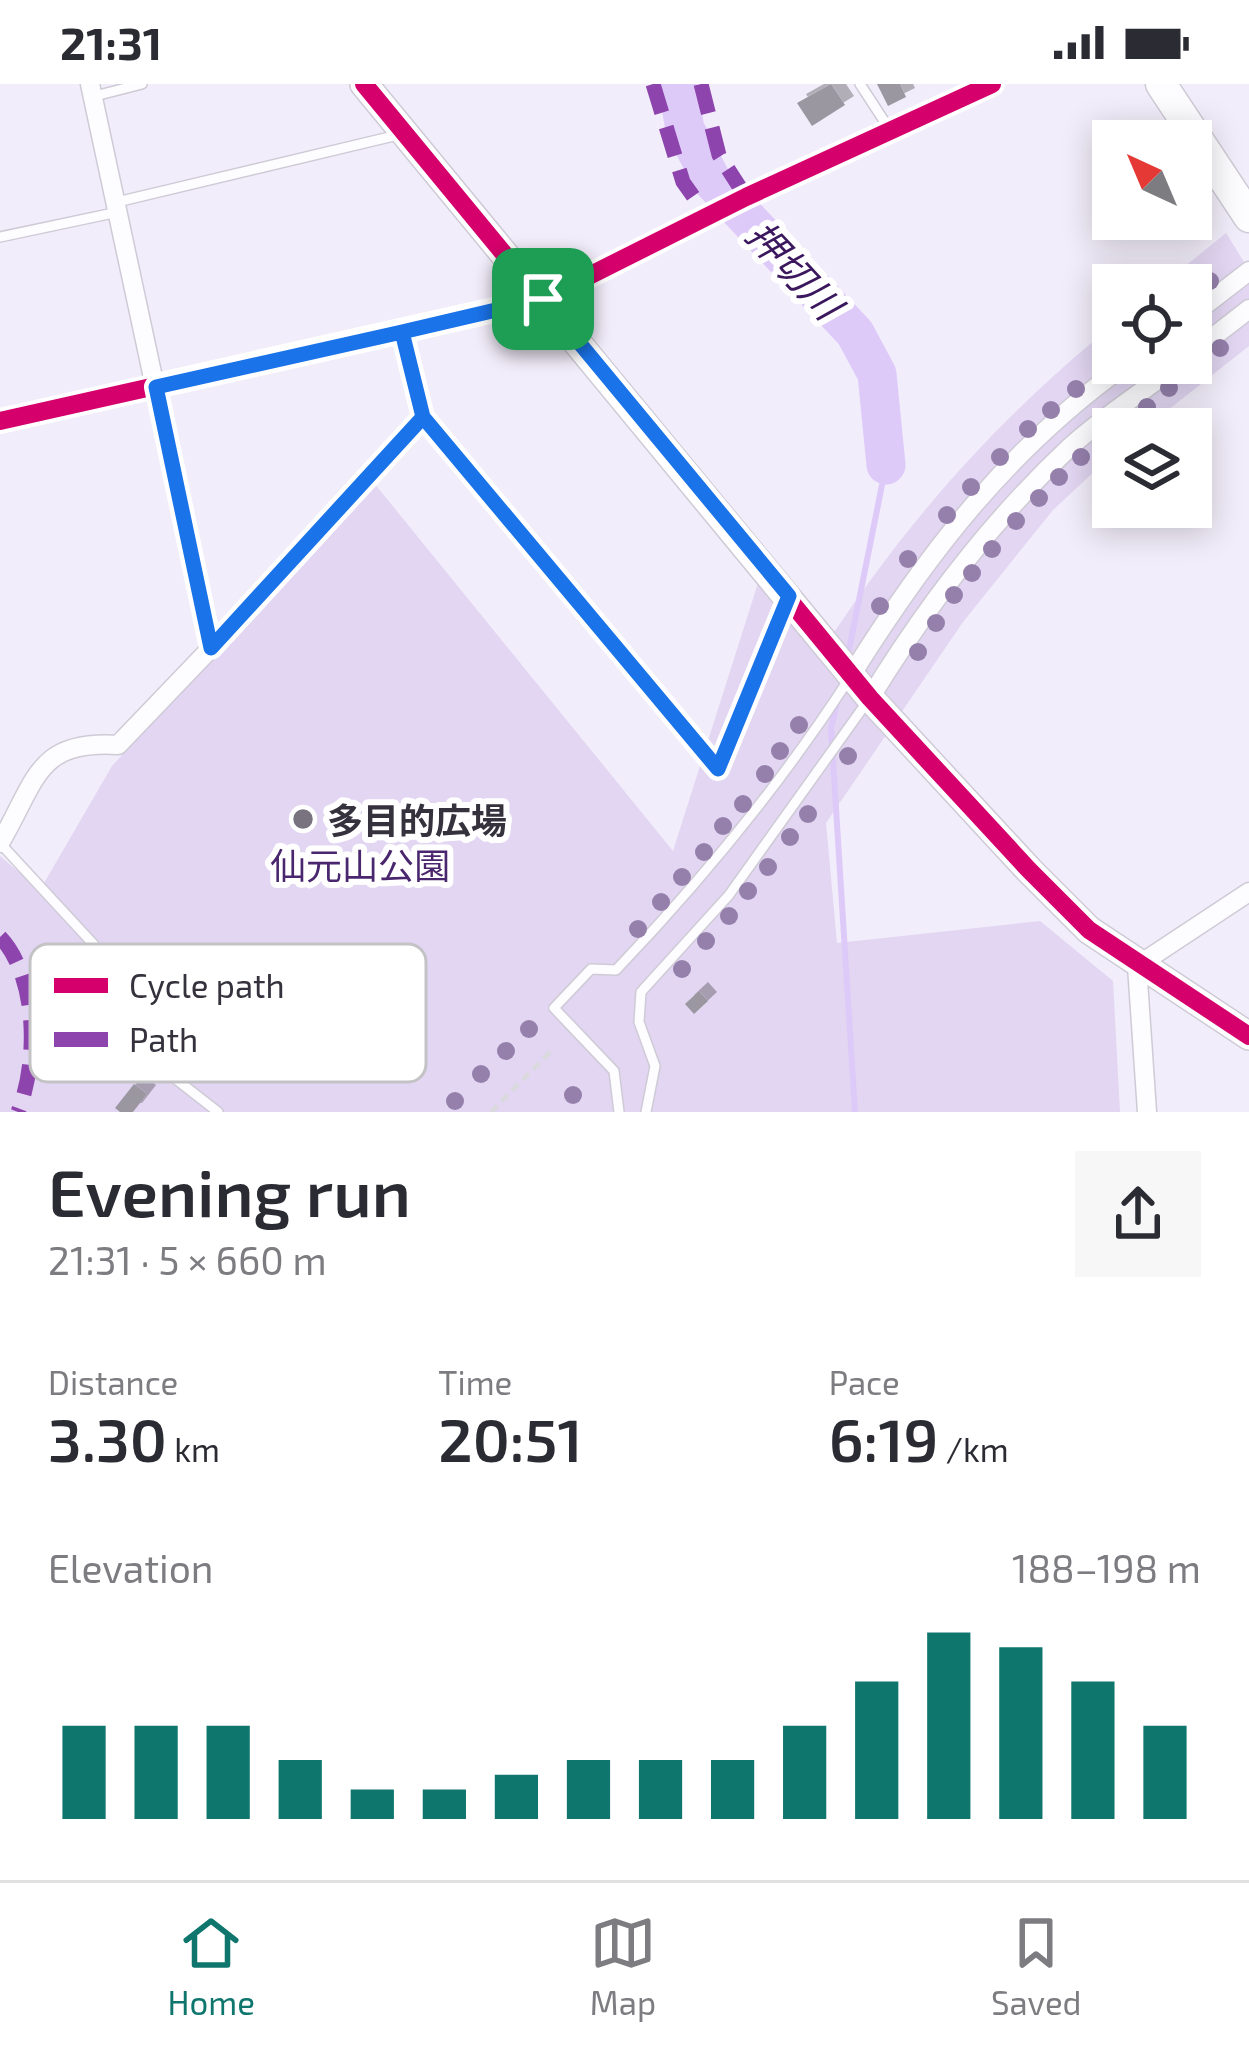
<!DOCTYPE html>
<html lang="en">
<head>
<meta charset="utf-8">
<style>
  body { margin:0; font-family:"Exo 2","Noto Sans JP",sans-serif; background:#f7f7f7; color:#2b2b33; height:100vh; display:flex; flex-direction:column; font-size:45px; white-space:nowrap }
  * { box-sizing:border-box; margin:0 }
  p { font-size:39px; color:#7c7c81 }
  .icon { flex:none; width:66px; height:66px; fill:none; stroke:currentColor; stroke-width:2; stroke-linecap:round; stroke-linejoin:round }
  .map { position:relative; height:1028px; overflow:hidden }
  .sheet { display:flex; flex-direction:column; background:#fff; flex:1 }
  .sheet>* { flex:none }
  .needle { width:78px; rotate:316deg }
  .fabs { position:absolute; left:1092px; top:36px; display:grid; gap:24px }
  .fabs a { display:grid; place-items:center; width:120px; height:120px; border-radius:0px; background:#fff; box-shadow:0 6px 30px #0003; font-size:60px }
  .pin { position:absolute; display:grid; place-items:center; width:102px; height:102px; color:#fff; margin:-51px; border-radius:24px; box-shadow:0 6px 18px #0006 }
  .round { display:grid; place-items:center; flex:none; width:126px; height:126px; border-radius:0px; background:#f7f7f7 }
  .head { display:flex; align-items:center; justify-content:space-between; height:204px; padding:0 48px }
  h1 { font-size:66px; font-weight:600; line-height:90px }
  .stats { display:grid; grid-template-columns:repeat(3,1fr); gap:18px; height:204px; padding:12px 48px }
  .stats div { display:grid; align-content:center }
  .stats b { font-size:60px; font-weight:600 }
  .stats small { font-size:33px; font-weight:400 }
  .stats p { font-size:33px }
  .chart { height:336px; padding:24px 48px }
  .chart p { display:flex; justify-content:space-between }
  .chart svg { width:100%; height:216px; margin-top:12px; stroke:#0f766e; stroke-width:6 }
  .status { display:flex; justify-content:space-between; align-items:center; height:84px; padding:0 60px; background:#fff; direction:ltr }
  .status svg { height:33px; fill:currentColor }
  .dock { display:flex; justify-content:space-around; align-items:center; height:168px; border-top:3px solid #e1e1e2; background:#fff; font-size:33px; color:#7c7c81 }
  .dock a { display:grid; justify-items:center; gap:6px }
  .dock .selected { color:#0f766e }
  .map>svg:first-child { display:block }
</style>
</head>
<body>
<div class="status"><b>21:31</b><svg viewBox="0 0 49 12"><path d="M0 12V9h3v3zM5 12V6h3v6zM10 12V3h3v9zM15 12V0h3v12zM26 1h20v11H26zM47 4h2v5h-2z"/></svg></div>
<div class="map">
<svg width="1249" height="1028" viewBox="0 0 1249 1028">
  <defs>
    <filter id="shadow"><feDropShadow dx="9" dy="-9" stdDeviation="0" flood-color="#0004"/></filter>
  </defs>
  <rect width="100%" height="100%" fill="#f2edfa"/>
  <path fill="#e2d6f2" d="M1226,149L1249,186V262L1144,345H1113V370L1053,426L963,538L826,739L837,859L1040,837L1113,897L1120,1028H0V772L40,806L112,682L374,399L673,767L759,496L821,568C906,438 993,339 1113,241V279H1191V201H1162Z"/>
  <g fill="none" stroke-linecap="round" stroke-linejoin="round">
    <g stroke="#decaf9" stroke-width="6">
      <path d="M848,571L886,381"/>
      <path d="M837,619L831,644L855,1028"/>
    </g>
    <path stroke="#decaf9" stroke-width="39" d="M677,0L685,45L712,97L855,249L877,290L886,381"/>
  </g>
  <g fill="#9b97a1" filter="url(#shadow)">
    <path d="M831,0L845,21L812,42L797,19Z"/>
    <path d="M877,0H900L906,13L888,22Z"/>
    <path d="M699,907L708,917L694,930L685,920Z"/>
    <path d="M134,1000L147,1010L133,1028H120L115,1024Z"/>
  </g>
  <g fill="none" stroke-linecap="round" stroke-linejoin="round">
    <g stroke="#cfcbd6" stroke-width="12">
      <g id="lane">
        <path d="M860,0L890,46"/>
        <path d="M95,12L142,0"/>
        <path d="M117,118L398,51"/>
        <path d="M0,153L118,128"/>
        <path d="M0,759L134,904L155,944L145,971L218,1028"/>
        <path d="M619,1028L614,987L554,924L591,885L616,886C702,796 781,700 849,595"/>
        <path d="M646,1028L655,982L639,938L641,908L729,811L867,618"/>
      </g>
    </g>
    <g stroke="#cfcbd6" stroke-width="21">
      <g id="street">
        <path d="M90,0L211,564L423,333L402,248"/>
        <path d="M1191,232L1249,187"/>
        <path d="M1191,270L1249,225"/>
        <path d="M423,333L718,685L789,511"/>
        <path d="M0,337L543,215L746,113L992,0"/>
        <path d="M852,590C929,467 1009,364 1128,279"/>
        <path d="M870,614C927,521 990,438 1070,363C1104,332 1144,307 1180,279"/>
        <path d="M0,759C37,696 36,656 118,661L211,564"/>
        <path d="M1147,1028L1137,882L1249,808"/>
      </g>
    </g>
    <g stroke="#cfcbd6" stroke-width="30">
      <path id="secondary" d="M364,0L870,614L1029,786L1089,846L1249,952"/>
    </g>
    <g stroke="#cfcbd6" stroke-width="33">
      <path id="primary" d="M1161,0L1249,133"/>
    </g>
    <path stroke="#dad9dd" stroke-width="4.5" stroke-dasharray="9 6" stroke-linecap="butt" d="M491,1028L554,964"/>
    <use href="#lane" stroke="#fdfcfe" stroke-width="9"/>
    <use href="#street" stroke="#fdfcfe" stroke-width="18"/>
    <use href="#secondary" stroke="#fdfcfe" stroke-width="27"/>
    <use href="#primary" stroke="#fdfcfe" stroke-width="30"/>
    <g stroke="#8e44ad" stroke-width="15" stroke-dasharray="30 15" stroke-linecap="butt">
      <path d="M653,0L683,98L708,133"/>
      <path d="M701,0L719,71L746,113"/>
      <path d="M0,853C38,893 38,979 18,1028"/>
    </g>
    <g stroke="#fff" stroke-width="26">
      <g id="cycleway">
        <path d="M364,0L870,614L1029,786L1089,846L1249,952"/>
        <path d="M0,337L543,215L746,113L992,0"/>
      </g>
    </g>
    <use href="#cycleway" stroke="#d6006c" stroke-width="18"/>
  </g>
  <g fill="#9580ac">
    <circle cx="1210" cy="197" r="9"/>
    <circle cx="1220" cy="264" r="9"/>
    <circle cx="1169" cy="304" r="9"/>
    <circle cx="1076" cy="305" r="9"/>
    <circle cx="1147" cy="323" r="9"/>
    <circle cx="1051" cy="326" r="9"/>
    <circle cx="1028" cy="345" r="9"/>
    <circle cx="1000" cy="373" r="9"/>
    <circle cx="1081" cy="373" r="9"/>
    <circle cx="1059" cy="393" r="9"/>
    <circle cx="971" cy="403" r="9"/>
    <circle cx="1039" cy="414" r="9"/>
    <circle cx="947" cy="431" r="9"/>
    <circle cx="1016" cy="437" r="9"/>
    <circle cx="992" cy="465" r="9"/>
    <circle cx="908" cy="475" r="9"/>
    <circle cx="972" cy="489" r="9"/>
    <circle cx="954" cy="511" r="9"/>
    <circle cx="880" cy="522" r="9"/>
    <circle cx="936" cy="539" r="9"/>
    <circle cx="918" cy="568" r="9"/>
    <circle cx="799" cy="641" r="9"/>
    <circle cx="780" cy="667" r="9"/>
    <circle cx="848" cy="672" r="9"/>
    <circle cx="765" cy="690" r="9"/>
    <circle cx="743" cy="720" r="9"/>
    <circle cx="808" cy="730" r="9"/>
    <circle cx="723" cy="742" r="9"/>
    <circle cx="790" cy="753" r="9"/>
    <circle cx="704" cy="768" r="9"/>
    <circle cx="768" cy="783" r="9"/>
    <circle cx="682" cy="793" r="9"/>
    <circle cx="748" cy="807" r="9"/>
    <circle cx="661" cy="818" r="9"/>
    <circle cx="729" cy="832" r="9"/>
    <circle cx="638" cy="845" r="9"/>
    <circle cx="706" cy="857" r="9"/>
    <circle cx="682" cy="885" r="9"/>
    <circle cx="529" cy="945" r="9"/>
    <circle cx="506" cy="967" r="9"/>
    <circle cx="481" cy="990" r="9"/>
    <circle cx="573" cy="1011" r="9"/>
    <circle cx="455" cy="1017" r="9"/>
  </g>
  <g fill="none" stroke-linecap="round" stroke-linejoin="round">
    <g stroke="#fff" stroke-width="24">
      <path id="route" d="M543,215L402,248L423,333L211,564L156,303L402,248L423,333L718,685L789,512L543,215"/>
    </g>
    <use href="#route" stroke="#1a73e8" stroke-width="15"/>
  </g>
  <circle fill="#78737f" stroke="#fff" stroke-width="4.5" cx="303" cy="735" r="12"/>
  <g text-anchor="middle" dominant-baseline="central" stroke-width="12" stroke-linejoin="round" paint-order="stroke">
    <g font-size="36" font-weight="bold" fill="#36323d" stroke="#fff" text-anchor="start">
      <text x="327" y="735">多目的広場</text>
    </g>
    <g font-size="36" fill="#49266d" stroke="#fff">
      <text x="360" y="780">仙元山公園</text>
    </g>
    <g font-size="39" font-style="italic" fill="#3b175d" stroke="#fff">
      <text transform="translate(795 185) rotate(47)">押切川</text>
    </g>
  </g>
  <rect x="30" y="860" width="396" height="138" rx="18" fill="#fff" stroke="#c3c2c5" stroke-width="3"/>
  <rect x="54" y="894" width="54" height="15" fill="#d6006c"/>
  <rect x="54" y="948" width="54" height="15" fill="#8e44ad"/>
  <g font-size="33" fill="#36323d">
    <text x="129" y="914">Cycle path</text>
    <text x="129" y="968">Path</text>
  </g>
</svg>
<div class="fabs">
<a><svg class="needle" viewBox="-14 -14 28 28"><path d="M0-13l5 13h-10z" fill="#e53935"/><path d="M0 13l5-13h-10z" fill="#7c7c81"/></svg></a>
<a><svg class="icon" aria-label="locate" viewBox="0 0 24 24"><circle cx="12" cy="12" r="6"/><path d="M12 2v4M12 18v4M2 12h4M18 12h4"/></svg></a>
<a><svg class="icon" aria-label="layers" viewBox="0 0 24 24"><path d="M12 4l9 5-9 5-9-5zM3 14l9 5 9-5"/></svg></a>
</div>
<div class="pin" style="left:543px;top:215px;background:#1e9e55"><svg class="icon" aria-label="arrive" viewBox="0 0 24 24"><path d="M6 21V4h12l-3 4 3 4H6"/></svg></div>
</div>
<section class="sheet">
<div class="head"><div><h1>Evening run</h1><p>21:31 · 5 × 660 m</p></div><a class="round"><svg class="icon" aria-label="share" viewBox="0 0 24 24"><path d="M12 15V3M7 8l5-5 5 5M5 13v7h14v-7"/></svg></a></div>
<div class="stats">
<div><p>Distance</p><b>3.30<small> km</small></b></div>
<div><p>Time</p><b>20:51</b></div>
<div><p>Pace</p><b>6:19<small> /km</small></b></div>
</div>
<div class="chart"><p><span>Elevation</span>188–198 m</p>
<svg viewBox="0 0 160 44" preserveAspectRatio="none"><path d="M5 44V25M15 44V25M25 44V25M35 44V32M45 44V38M55 44V38M65 44V35M75 44V32M85 44V32M95 44V32M105 44V25M115 44V16M125 44V6M135 44V9M145 44V16M155 44V25"/></svg>
</div>
</section>
<nav class="dock">
<a class="selected"><svg class="icon" aria-label="home" viewBox="0 0 24 24"><path d="M3 11l9-7 9 7M6 9v11h12V9"/></svg>Home</a>
<a><svg class="icon" aria-label="map" viewBox="0 0 24 24"><path d="M3 6l6-2 6 2 6-2v14l-6 2-6-2-6 2zM9 4v14M15 6v14"/></svg>Map</a>
<a><svg class="icon" aria-label="saved" viewBox="0 0 24 24"><path d="M7 4h10v16l-5-4-5 4z"/></svg>Saved</a>
</nav>
</body>
</html>
